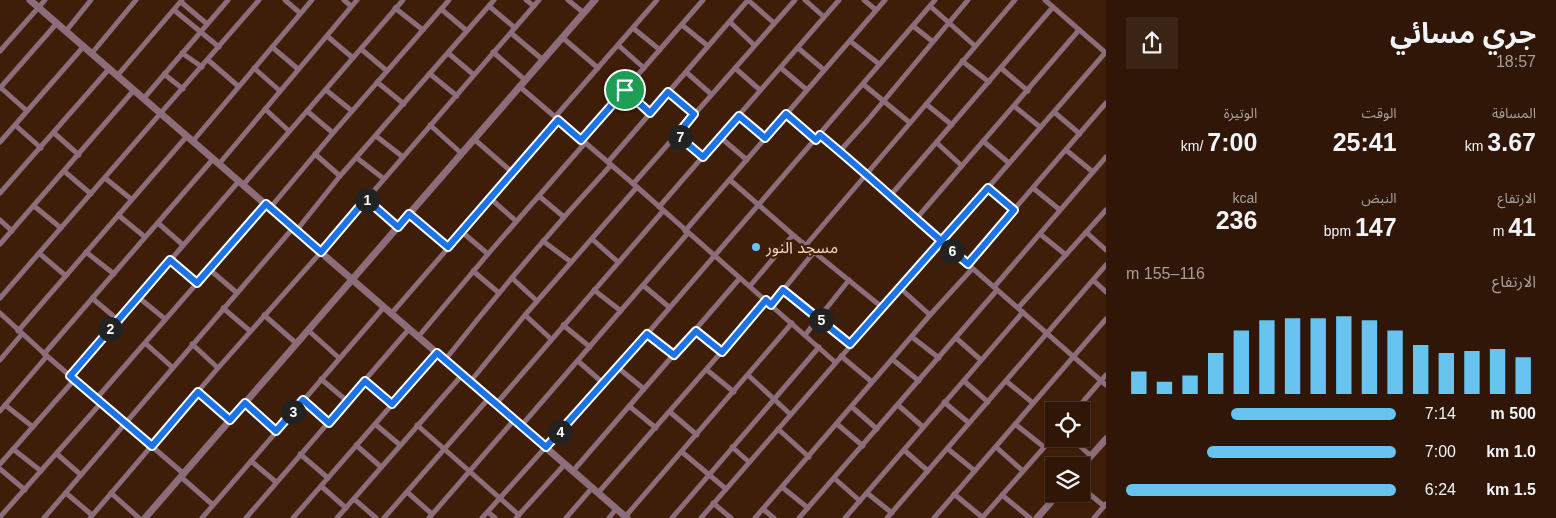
<!DOCTYPE html>
<html lang="ar">
<head>
<meta charset="utf-8">
<style>
  body { margin:0; font-family:Helvetica,"Noto Sans Arabic",sans-serif; background:#3b2315; color:#f1f3f6; direction:rtl; height:100vh; display:flex; flex-direction:column; font-size:19px; white-space:nowrap }
  * { box-sizing:border-box; margin:0 }
  p { font-size:16px; color:#a79f9b }
  .icon { flex:none; width:28px; height:28px; fill:none; stroke:currentColor; stroke-width:2; stroke-linecap:round; stroke-linejoin:round }
  .map { position:relative; flex:1; overflow:hidden; direction:ltr }
  .panel { display:flex; flex-direction:column; background:#2f1607; width:450px }
  .panel>* { flex:none }
  .buttons { position:absolute; left:1045px; top:402px; display:grid; gap:10px }
  .buttons a { display:grid; place-items:center; width:45px; height:45px; border-radius:0px; background:#2f1607; box-shadow:0 1px 4px #0004,0 0 0 1px #4a3528; font-size:25px }
  .pin { position:absolute; display:grid; place-items:center; width:42px; height:42px; color:#fff; margin:-21px; border:2px solid #fff; border-radius:50%; box-shadow:0 1px 5px #0007 }
  .km { position:absolute; width:25px; height:25px; margin:-12px; border-radius:50%; background:#222; color:#fff; font-size:14px; line-height:25px; text-align:center }
  .round { display:grid; place-items:center; flex:none; width:52px; height:52px; border-radius:0px; background:#3b2315 }
  .overview { display:flex; align-items:center; justify-content:space-between; height:85px; padding:0 20px }
  h1 { font-size:28px; font-weight:700; line-height:38px }
  .stats { display:grid; grid-template-columns:repeat(3,1fr); gap:8px; height:85px; padding:5px 20px }
  .stats div { display:grid; align-content:center }
  .stats b { font-size:25px; font-weight:700 }
  .stats small { font-size:14px; font-weight:400 }
  .stats p { font-size:14px }
  .chart { height:140px; padding:10px 20px }
  .chart p { display:flex; justify-content:space-between }
  .chart svg { width:100%; height:90px; margin-top:5px; stroke:#67c4f0; stroke-width:6 }
  ul { padding:0 20px; list-style:none; font-size:16px }
  li { display:grid; grid-template-columns:80px 60px 1fr; align-items:center; height:38px }
  li i { height:12px; border-radius:6px; background:#67c4f0 }
  main { display:flex; flex:1; min-height:0 }
  .map>svg:first-child { display:block }
</style>
</head>
<body>
<main>
<section class="panel">
<div class="overview"><div><h1>جري مسائي</h1><p>18:57</p></div><a class="round"><svg class="icon" aria-label="share" viewBox="0 0 24 24"><path d="M12 15V3M7 8l5-5 5 5M5 13v7h14v-7"/></svg></a></div>
<div class="stats">
<div><p>المسافة</p><b>3.67<small> km</small></b></div>
<div><p>الوقت</p><b>25:41</b></div>
<div><p>الوتيرة</p><b>7:00<small> /km</small></b></div>
</div>
<div class="stats">
<div><p>الارتفاع</p><b>41<small> m</small></b></div>
<div><p>النبض</p><b>147<small> bpm</small></b></div>
<div><p>kcal</p><b>236</b></div>
</div>
<div class="chart"><p><span>الارتفاع</span>116–155 m</p>
<svg viewBox="0 0 160 44" preserveAspectRatio="none"><path d="M5 44V33M15 44V38M25 44V35M35 44V24M45 44V13M55 44V8M65 44V7M75 44V7M85 44V6M95 44V8M105 44V13M115 44V20M125 44V24M135 44V23M145 44V22M155 44V26"/></svg>
</div>
<ul>
<li><b>500 m</b>7:14<i style="width:61%"></i></li>
<li><b>1.0 km</b>7:00<i style="width:70%"></i></li>
<li><b>1.5 km</b>6:24<i style="width:100%"></i></li>
</ul>
</section>
<div class="map">
<svg width="1106" height="518" viewBox="0 0 1106 518">
  <rect width="100%" height="100%" fill="#3f1e09"/>
  <g fill="none" stroke-linecap="round" stroke-linejoin="round">
    <g stroke="#8d6d7a" stroke-width="5">
      <path d="M285,0L300,13"/>
      <path d="M344,0L351,6"/>
      <path d="M526,0L534,6"/>
      <path d="M568,0L584,13"/>
      <path d="M748,0L774,23"/>
      <path d="M805,0L824,17"/>
      <path d="M864,0L876,10"/>
      <path d="M1045,0L1106,53"/>
      <path d="M181,2L207,24"/>
      <path d="M489,6L515,28"/>
      <path d="M930,6L975,46"/>
      <path d="M395,8L423,30"/>
      <path d="M441,9L467,31"/>
      <path d="M174,10L219,47"/>
      <path d="M730,22L754,45"/>
      <path d="M682,25L708,46"/>
      <path d="M913,26L932,41"/>
      <path d="M633,28L660,50"/>
      <path d="M66,31L91,0"/>
      <path d="M511,33L543,60"/>
      <path d="M327,36L353,58"/>
      <path d="M563,38L598,68"/>
      <path d="M850,41L879,64"/>
      <path d="M618,45L644,68"/>
      <path d="M272,47L298,69"/>
      <path d="M798,48L824,70"/>
      <path d="M361,49L387,71"/>
      <path d="M0,51L45,0"/>
      <path d="M493,52L525,80"/>
      <path d="M92,53L136,0"/>
      <path d="M182,53L202,67"/>
      <path d="M448,53L474,75"/>
      <path d="M208,60L238,86"/>
      <path d="M962,61L989,82"/>
      <path d="M254,68L280,91"/>
      <path d="M735,68L760,90"/>
      <path d="M781,68L807,90"/>
      <path d="M1001,68L1028,91"/>
      <path d="M686,72L711,94"/>
      <path d="M164,74L183,89"/>
      <path d="M430,74L457,96"/>
      <path d="M117,76L182,0"/>
      <path d="M377,82L404,104"/>
      <path d="M863,84L909,122"/>
      <path d="M519,86L637,187L835,362"/>
      <path d="M0,87L27,111"/>
      <path d="M0,88L57,23"/>
      <path d="M326,90L352,111"/>
      <path d="M625,90L650,113"/>
      <path d="M669,92L694,114"/>
      <path d="M144,98L228,0"/>
      <path d="M926,104L952,125"/>
      <path d="M1014,106L1040,127"/>
      <path d="M265,109L289,131"/>
      <path d="M307,111L333,133"/>
      <path d="M1054,112L1080,134"/>
      <path d="M786,114L816,140"/>
      <path d="M739,116L765,138"/>
      <path d="M555,117L657,0"/>
      <path d="M15,125L41,148"/>
      <path d="M430,125L461,153"/>
      <path d="M54,133L79,155"/>
      <path d="M677,135L703,157"/>
      <path d="M820,135L1106,385"/>
      <path d="M376,136L403,157"/>
      <path d="M720,137L747,160"/>
      <path d="M474,139L513,173"/>
      <path d="M581,140L703,0"/>
      <path d="M193,141L312,0"/>
      <path d="M983,141L1009,163"/>
      <path d="M0,142L84,46"/>
      <path d="M937,143L962,166"/>
      <path d="M1066,150L1093,172"/>
      <path d="M840,151L867,121L968,0"/>
      <path d="M315,154L340,176"/>
      <path d="M357,158L384,179"/>
      <path d="M608,162L748,0"/>
      <path d="M219,164L357,0"/>
      <path d="M64,171L91,194"/>
      <path d="M105,178L131,199"/>
      <path d="M730,180L793,235L883,308"/>
      <path d="M633,184L795,0"/>
      <path d="M243,185L403,0"/>
      <path d="M988,187L1014,210"/>
      <path d="M1033,188L1060,210"/>
      <path d="M0,193L109,69"/>
      <path d="M539,196L564,217"/>
      <path d="M890,196L1053,7"/>
      <path d="M366,199L398,227"/>
      <path d="M491,199L516,221"/>
      <path d="M34,206L61,228"/>
      <path d="M659,207L839,0"/>
      <path d="M270,208L333,133L449,0"/>
      <path d="M409,214L448,247"/>
      <path d="M118,215L145,237"/>
      <path d="M916,219L1079,30"/>
      <path d="M0,220L12,231"/>
      <path d="M158,223L183,245"/>
      <path d="M296,231L340,176L494,0"/>
      <path d="M685,231L885,0"/>
      <path d="M462,232L488,254"/>
      <path d="M1086,232L1106,250"/>
      <path d="M1040,234L1066,255"/>
      <path d="M592,239L618,262"/>
      <path d="M543,241L571,262"/>
      <path d="M0,244L134,90"/>
      <path d="M806,245L1015,0"/>
      <path d="M86,252L114,274"/>
      <path d="M39,253L66,276"/>
      <path d="M170,260L197,283"/>
      <path d="M967,264L1106,103"/>
      <path d="M209,269L237,293"/>
      <path d="M473,271L499,293"/>
      <path d="M512,278L537,301"/>
      <path d="M1093,280L1106,292"/>
      <path d="M644,286L669,307"/>
      <path d="M750,286L793,235"/>
      <path d="M994,287L1106,157"/>
      <path d="M900,288L930,315"/>
      <path d="M594,290L621,311"/>
      <path d="M783,290L851,344"/>
      <path d="M138,297L165,319"/>
      <path d="M0,298L259,0"/>
      <path d="M92,298L118,320"/>
      <path d="M771,305L814,252"/>
      <path d="M223,308L250,331"/>
      <path d="M1018,308L1106,210"/>
      <path d="M0,313L47,356L184,474"/>
      <path d="M391,314L558,121"/>
      <path d="M264,315L297,344"/>
      <path d="M525,315L551,339"/>
      <path d="M563,325L590,347"/>
      <path d="M18,331L187,136"/>
      <path d="M309,331L339,358"/>
      <path d="M696,331L722,352"/>
      <path d="M647,334L674,355"/>
      <path d="M805,335L849,280"/>
      <path d="M418,337L488,254L585,143"/>
      <path d="M912,337L939,358"/>
      <path d="M956,338L981,360"/>
      <path d="M145,343L172,367"/>
      <path d="M192,344L218,368"/>
      <path d="M44,354L213,159"/>
      <path d="M841,356L872,382"/>
      <path d="M892,359L919,381"/>
      <path d="M0,360L22,334"/>
      <path d="M445,360C498,293 553,228 611,165"/>
      <path d="M578,361L603,383"/>
      <path d="M617,367L644,389"/>
      <path d="M707,370L734,392"/>
      <path d="M748,375L790,414"/>
      <path d="M70,376L239,181"/>
      <path d="M321,379L347,401"/>
      <path d="M365,381L392,404"/>
      <path d="M964,381L988,402"/>
      <path d="M1006,381L1033,403"/>
      <path d="M470,382L525,315L637,187"/>
      <path d="M198,392L230,420"/>
      <path d="M96,399L266,204"/>
      <path d="M303,400L329,423"/>
      <path d="M944,402L969,423"/>
      <path d="M245,403L277,431"/>
      <path d="M496,404L663,211"/>
      <path d="M5,405L33,427"/>
      <path d="M898,405L923,427"/>
      <path d="M629,406L656,428"/>
      <path d="M852,407L877,429"/>
      <path d="M0,411L47,356"/>
      <path d="M1075,411L1106,375"/>
      <path d="M670,412L697,435"/>
      <path d="M375,424L400,445"/>
      <path d="M837,424L863,446"/>
      <path d="M1015,424L1044,447"/>
      <path d="M417,425L519,515"/>
      <path d="M521,426L688,233"/>
      <path d="M778,429L809,457"/>
      <path d="M1072,439L1091,456"/>
      <path d="M356,445L381,467"/>
      <path d="M732,447L749,462"/>
      <path d="M996,447L1023,471"/>
      <path d="M13,449L41,471"/>
      <path d="M948,449L975,471"/>
      <path d="M904,450L928,471"/>
      <path d="M682,452L726,489"/>
      <path d="M57,454L81,475"/>
      <path d="M300,454L328,478"/>
      <path d="M251,461L276,482"/>
      <path d="M0,464L74,380"/>
      <path d="M0,469L25,490"/>
      <path d="M573,471L740,278"/>
      <path d="M181,477L213,505"/>
      <path d="M834,478L860,501"/>
      <path d="M321,486L346,508"/>
      <path d="M782,487L808,508"/>
      <path d="M1081,487L1104,506"/>
      <path d="M407,492L432,514"/>
      <path d="M66,493L92,515"/>
      <path d="M111,493L139,518"/>
      <path d="M598,493L766,301"/>
      <path d="M867,493L892,513"/>
      <path d="M954,494L982,517"/>
      <path d="M1002,495L1030,518"/>
      <path d="M354,499L376,518"/>
      <path d="M713,503L731,518"/>
      <path d="M763,509L774,518"/>
      <path d="M488,512L495,518"/>
      <path d="M0,517L101,403"/>
      <path d="M625,517L792,323"/>
      <path d="M44,518L293,228"/>
      <path d="M90,518L218,368L321,252L539,0"/>
      <path d="M202,518L384,307"/>
      <path d="M246,518L409,329"/>
      <path d="M293,518L437,353"/>
      <path d="M337,518L462,375"/>
      <path d="M384,518L489,398"/>
      <path d="M429,518L514,420"/>
      <path d="M482,518L647,334L935,0"/>
      <path d="M516,518L565,464"/>
      <path d="M566,518L592,488"/>
      <path d="M609,518L616,509"/>
      <path d="M672,518L819,347"/>
      <path d="M701,518L1105,53"/>
      <path d="M755,518L930,315L972,269"/>
      <path d="M799,518L997,290"/>
      <path d="M845,518L1023,312"/>
      <path d="M887,518L1106,265"/>
      <path d="M934,518L1106,319"/>
      <path d="M982,518L1054,436"/>
      <path d="M1094,518L1106,504"/>
    </g>
    <g stroke="#8d6d7a" stroke-width="7">
      <path d="M30,0L627,518"/>
      <path d="M1081,467L1106,439"/>
      <path d="M145,518L595,0"/>
      <path d="M1037,518L1058,494"/>
    </g>
  </g>
  <g fill="none" stroke-linecap="round" stroke-linejoin="round">
    <g stroke="#fff" stroke-width="10">
      <path id="route" d="M625,90L581,140L558,120L448,247L409,214L398,227L366,199L321,252L266,204L197,283L170,260L70,376L152,446L198,392L230,420L245,403L276,431L303,400L329,423L365,381L392,404L437,353L546,447L647,334L674,355L696,331L722,352L766,300L771,305L783,290L850,344L988,188L1014,210L968,264C918,222 870,176 820,135L816,140L786,114L765,138L739,116L703,157L677,135L694,114L668,92L650,113L625,90"/>
    </g>
    <use href="#route" stroke="#1a73e8" stroke-width="6"/>
  </g>
  <circle fill="#67c4f0" stroke="#3f1e09" stroke-width="2" cx="756" cy="247" r="5"/>
  <g text-anchor="middle" dominant-baseline="central" stroke-width="4.5" stroke-linejoin="round" paint-order="stroke">
    <g font-size="16" fill="#fbd6c1" stroke="#3f1e09" text-anchor="start">
      <text x="766" y="247">مسجد النور</text>
    </g>
  </g>
</svg>
<div class="buttons">
<a><svg class="icon" aria-label="locate" viewBox="0 0 24 24"><circle cx="12" cy="12" r="6"/><path d="M12 2v4M12 18v4M2 12h4M18 12h4"/></svg></a>
<a><svg class="icon" aria-label="layers" viewBox="0 0 24 24"><path d="M12 4l9 5-9 5-9-5zM3 14l9 5 9-5"/></svg></a>
</div>
<div class="pin" style="left:625px;top:90px;background:#1e9e55"><svg class="icon" aria-label="arrive" viewBox="0 0 24 24"><path d="M6 21V4h12l-3 4 3 4H6"/></svg></div>
<b class="km" style="left:367px;top:200px">1</b>
<b class="km" style="left:110px;top:329px">2</b>
<b class="km" style="left:293px;top:412px">3</b>
<b class="km" style="left:560px;top:432px">4</b>
<b class="km" style="left:821px;top:320px">5</b>
<b class="km" style="left:952px;top:251px">6</b>
<b class="km" style="left:680px;top:137px">7</b>
</div>
</main>
</body>
</html>
